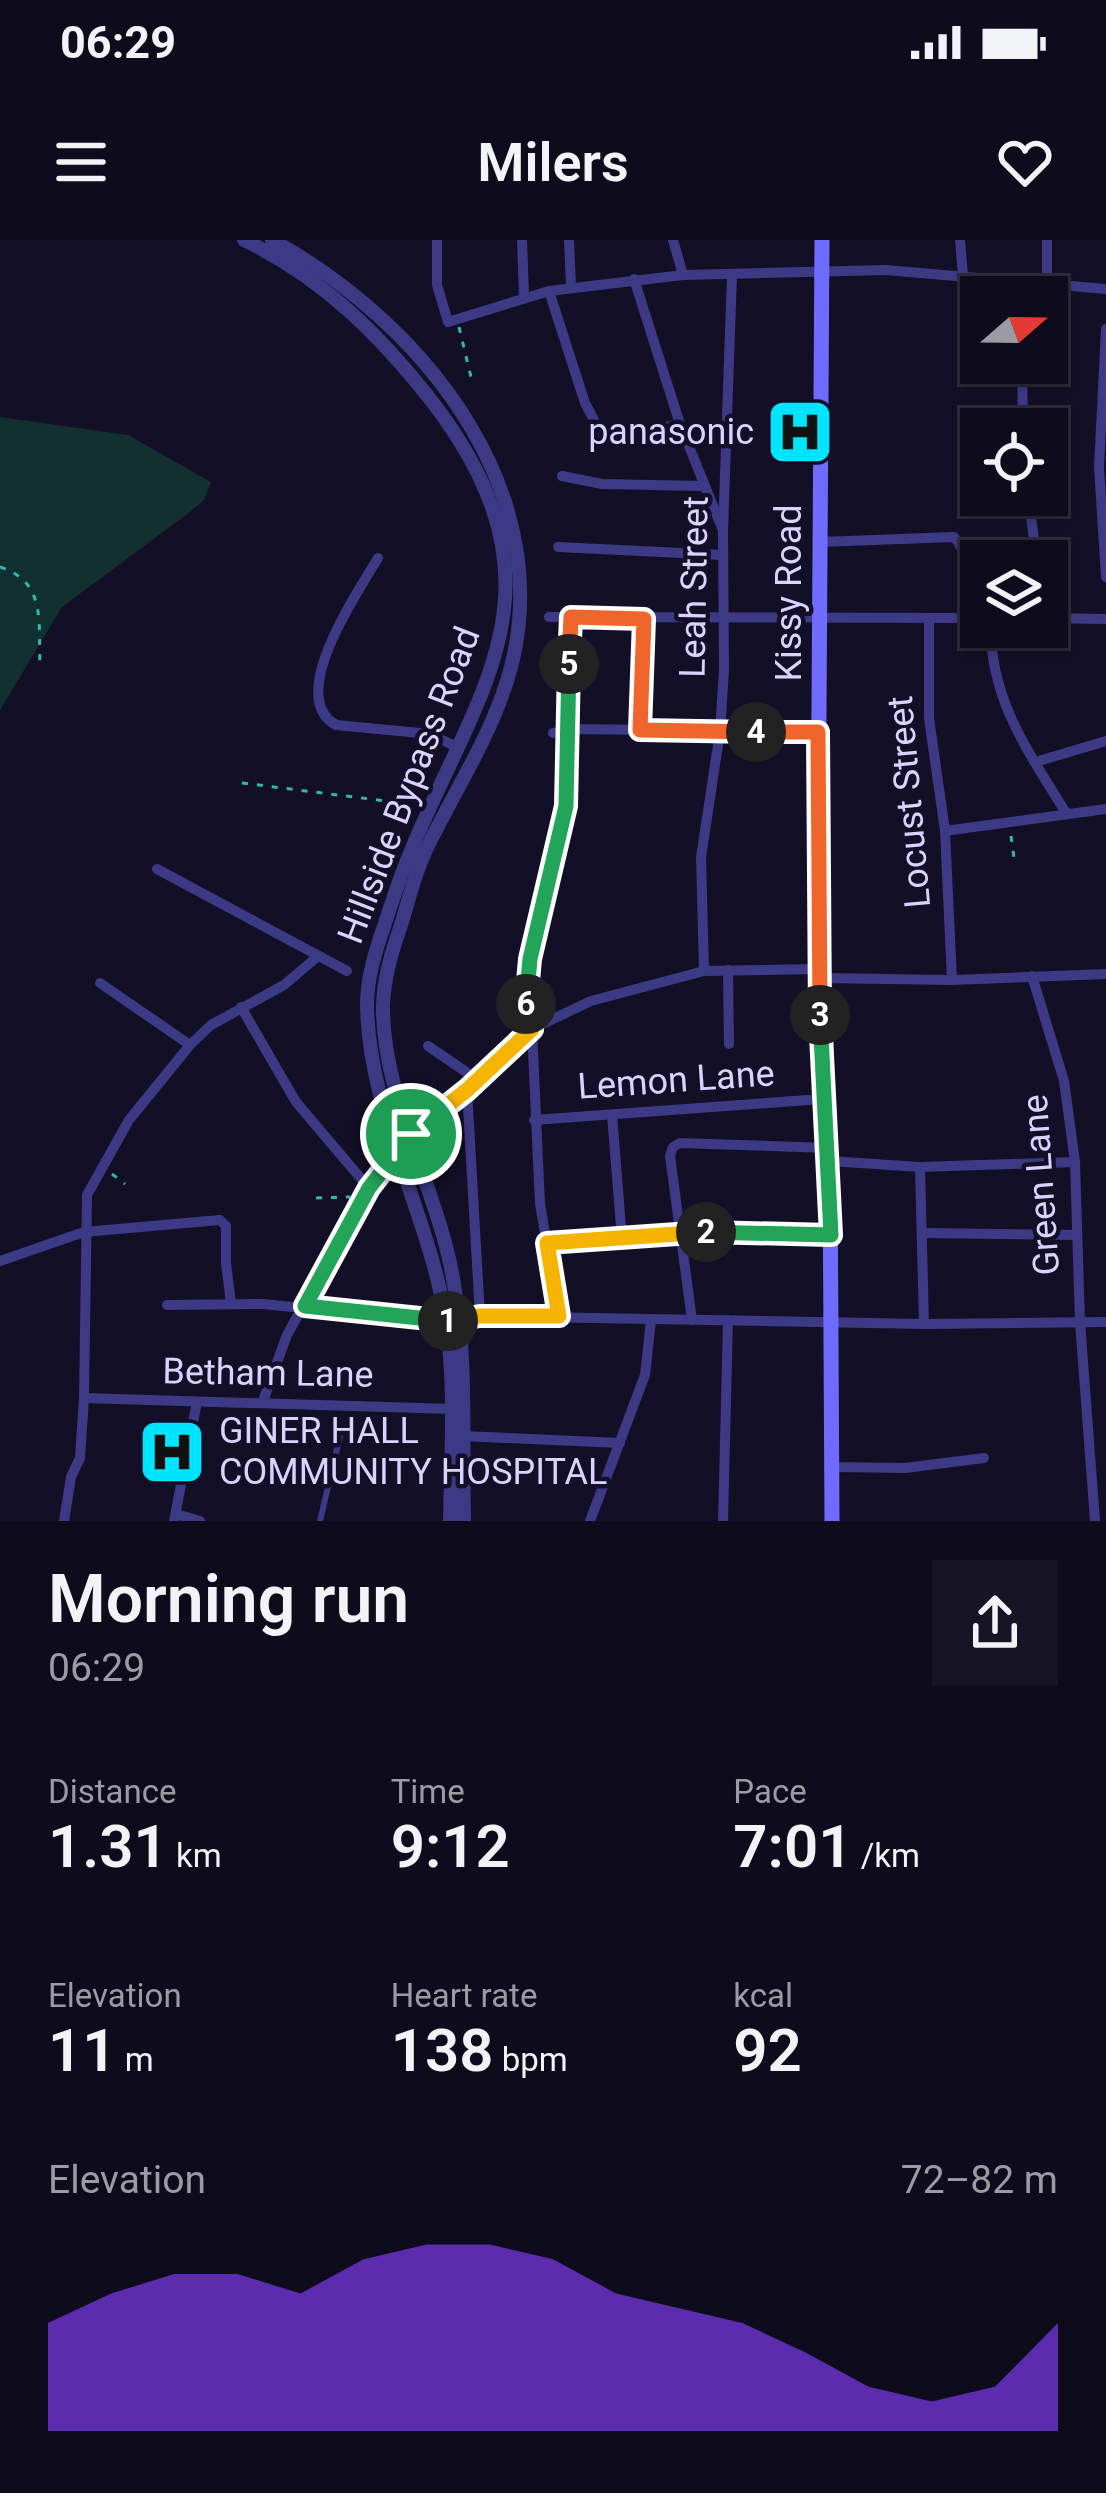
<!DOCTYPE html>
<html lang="en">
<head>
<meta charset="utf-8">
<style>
  body { margin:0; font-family:Roboto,sans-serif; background:#171425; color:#f1f3f6; height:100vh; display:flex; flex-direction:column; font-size:45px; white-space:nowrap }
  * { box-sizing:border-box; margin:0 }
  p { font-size:39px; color:#9b9ba3 }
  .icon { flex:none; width:66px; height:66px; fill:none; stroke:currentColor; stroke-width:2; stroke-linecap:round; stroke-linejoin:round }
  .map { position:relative; height:1281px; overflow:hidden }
  .sheet { display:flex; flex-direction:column; background:#0e0b1c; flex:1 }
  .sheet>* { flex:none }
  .needle { width:78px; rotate:70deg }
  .tools { position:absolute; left:960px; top:36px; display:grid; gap:24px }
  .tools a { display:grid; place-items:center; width:108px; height:108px; border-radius:0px; background:#0e0b1c; box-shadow:0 3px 9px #0004,0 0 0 3px #2e2b3b; font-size:60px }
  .pin { position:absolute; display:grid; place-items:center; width:102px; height:102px; color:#fff; margin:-51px; border:6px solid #fff; border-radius:50%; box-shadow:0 3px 12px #0007 }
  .km { position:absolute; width:60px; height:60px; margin:-30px; border-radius:50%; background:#222; color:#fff; font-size:33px; line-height:60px; text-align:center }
  .round { display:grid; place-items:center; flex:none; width:126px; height:126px; border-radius:0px; background:#171425 }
  .overview { display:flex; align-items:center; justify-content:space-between; height:204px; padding:0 48px }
  h1 { font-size:66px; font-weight:600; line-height:90px }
  .metrics { display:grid; grid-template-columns:repeat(3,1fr); gap:18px; height:204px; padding:12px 48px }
  .metrics div { display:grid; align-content:center }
  .metrics b { font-size:60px; font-weight:600 }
  .metrics small { font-size:33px; font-weight:400 }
  .metrics p { font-size:33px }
  .chart { height:336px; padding:24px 48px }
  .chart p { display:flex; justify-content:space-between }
  .chart svg { width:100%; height:216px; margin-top:12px; fill:#7c3aed; opacity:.7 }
  .status { display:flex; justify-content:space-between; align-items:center; height:84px; padding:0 60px; background:#0e0b1c; direction:ltr }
  .status svg { height:33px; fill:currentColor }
  header { display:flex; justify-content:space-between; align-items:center; height:156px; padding:0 48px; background:#0e0b1c; font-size:54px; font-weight:600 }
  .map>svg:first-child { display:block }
</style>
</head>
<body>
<div class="status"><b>06:29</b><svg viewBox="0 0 49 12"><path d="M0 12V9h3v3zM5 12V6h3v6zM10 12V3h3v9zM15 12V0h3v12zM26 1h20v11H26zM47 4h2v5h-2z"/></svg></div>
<header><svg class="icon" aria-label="menu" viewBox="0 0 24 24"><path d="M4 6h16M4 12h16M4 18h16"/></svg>Milers<svg class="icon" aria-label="heart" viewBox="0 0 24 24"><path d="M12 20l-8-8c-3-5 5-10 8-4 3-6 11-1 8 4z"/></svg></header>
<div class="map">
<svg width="1106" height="1281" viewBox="0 0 1106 1281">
  <rect width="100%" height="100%" fill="#130f26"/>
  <path fill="#12302f" d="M0,177L128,195L211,242L204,260L190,272L62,367L0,470Z"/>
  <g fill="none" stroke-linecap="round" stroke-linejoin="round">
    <g stroke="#2fb8b0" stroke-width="3" stroke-dasharray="6 9" stroke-linecap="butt">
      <path d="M459,87L471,137"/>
      <path d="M0,327C47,342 38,383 40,424"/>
      <path d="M242,543L386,561L416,574"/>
      <path d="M1011,596L1014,618"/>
      <path d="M112,934L125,944"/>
      <path d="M316,958L350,957"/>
    </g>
    <path stroke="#3d3a85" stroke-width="6" d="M320,1281L340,1196"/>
    <g stroke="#3d3a85" stroke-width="10">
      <path d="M437,0V45L448,82L549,51L683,35L886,30L1106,49"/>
      <path d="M522,0L524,56"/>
      <path d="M569,0L571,47"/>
      <path d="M673,0L683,35"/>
      <path d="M960,0L963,35"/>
      <path d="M1047,0V44"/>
      <path d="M634,39L680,184L722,288"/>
      <path d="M549,51L585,163L604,199L680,184"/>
      <path d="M1106,89L1099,227L1106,337"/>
      <path d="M1022,123L1023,189"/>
      <path d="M562,236L602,244L703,246"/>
      <path d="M1028,255L1037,321"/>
      <path d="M820,302L954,297C972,315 965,353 965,379"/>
      <path d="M558,307L723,315"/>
      <path d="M378,318C358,352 285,457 336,485L430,494L459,508"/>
      <path d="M549,377L981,378"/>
      <path d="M929,378V478L945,591L952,740"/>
      <path d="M1047,378L1106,379"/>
      <path d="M990,387C993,465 1027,509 1066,573"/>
      <path d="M641,490L643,379"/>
      <path d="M553,493L568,489L818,492"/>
      <path d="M1035,522L1106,501"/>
      <path d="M945,591L1106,569"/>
      <path d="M157,629L347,731"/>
      <path d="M728,730L729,804"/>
      <path d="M704,731L701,617L720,492L724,429L723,291L732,35"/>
      <path d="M1032,736L1064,841L1075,922L1080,1082L1095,1281"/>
      <path d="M819,738L952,740L1106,734"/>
      <path d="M100,743L190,805"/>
      <path d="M241,767L296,862L369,948"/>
      <path d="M428,806L478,840"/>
      <path d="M467,850L480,1076"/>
      <path d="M612,875L622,999"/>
      <path d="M534,880L822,859"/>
      <path d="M830,921L920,927L1075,922"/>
      <path d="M920,927L924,1084"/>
      <path d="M923,993L1077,995"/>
      <path d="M547,1003L683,992L831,995"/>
      <path d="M0,1021L84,992L220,980L226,986V1024L231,1063"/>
      <path d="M167,1065L262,1064L446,1082L480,1076L924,1084L1106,1082"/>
      <path d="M559,1076L540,964L532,789L524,752L566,566L571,378"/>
      <path d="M692,1080L670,916L673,907L680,903L828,908"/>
      <path d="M84,1158L451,1169"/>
      <path d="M263,1161L287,1095L369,948L411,894L467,850L532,789L591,761L704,731L819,729"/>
      <path d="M462,1196L620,1203"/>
      <path d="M831,1227L905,1228L984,1218"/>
      <path d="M176,1274L200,1281"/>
      <path d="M64,1281L71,1237L80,1218L84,1158L87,955L129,880L190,805L211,785L284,745L317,717"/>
      <path d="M174,1281L197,1162"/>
      <path d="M590,1281L645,1135L651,1080"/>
      <path d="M723,1281L728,1080"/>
    </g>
    <g stroke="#3d3a85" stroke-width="14">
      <path d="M244,0C323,38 381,96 434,164C589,369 453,470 390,668C380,699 367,731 367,765C368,871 430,977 446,1081C456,1146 451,1216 450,1281"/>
      <path d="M272,0C430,87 570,266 503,453C484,507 452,556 427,608C415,632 409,659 401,685C392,711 384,737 383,765C382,848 427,930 447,1010C469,1099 462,1190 464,1281"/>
    </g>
    <path stroke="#6f6bff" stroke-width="15" d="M822,0L818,625L822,859L830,921L832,1281"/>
  </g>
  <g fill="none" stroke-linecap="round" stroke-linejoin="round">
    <g stroke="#fff" stroke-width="24">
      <path id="split-1" d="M411,894L369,948L305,1066L448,1081"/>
    </g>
    <g stroke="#fff" stroke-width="24">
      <path id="split-2" d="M448,1081L480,1076H559L547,1003L706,992"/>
    </g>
    <g stroke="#fff" stroke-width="24">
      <path id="split-3" d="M706,992L831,995L820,775"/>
    </g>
    <g stroke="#fff" stroke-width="24">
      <path id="split-4" d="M756,492H818L820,775"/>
    </g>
    <g stroke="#fff" stroke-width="24">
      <path id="split-5" d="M569,424L571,377L644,379L640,490L756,492"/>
    </g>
    <g stroke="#fff" stroke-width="24">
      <path id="split-6" d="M526,764L530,719L566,566L569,424"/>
    </g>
    <g stroke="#fff" stroke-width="24">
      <path id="split-7" d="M411,894L467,850L532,789L526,764"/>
    </g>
    <use href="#split-1" stroke="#22a559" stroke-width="15"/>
    <use href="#split-2" stroke="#f5b400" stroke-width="15"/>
    <use href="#split-3" stroke="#22a559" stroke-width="15"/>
    <use href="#split-4" stroke="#f0652b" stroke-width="15"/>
    <use href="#split-5" stroke="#f0652b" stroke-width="15"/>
    <use href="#split-6" stroke="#22a559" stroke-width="15"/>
    <use href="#split-7" stroke="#f5b400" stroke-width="15"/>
  </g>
  <defs>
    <g id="hospital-square" transform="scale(3.45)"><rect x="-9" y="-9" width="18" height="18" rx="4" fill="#00e5ff" stroke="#130f26"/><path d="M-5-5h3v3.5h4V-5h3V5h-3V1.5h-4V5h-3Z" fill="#111"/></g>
  </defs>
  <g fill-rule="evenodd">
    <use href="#hospital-square" x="800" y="192"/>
    <use href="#hospital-square" x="172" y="1212"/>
  </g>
  <g text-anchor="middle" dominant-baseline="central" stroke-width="9" stroke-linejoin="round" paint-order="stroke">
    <g font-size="36" fill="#d9d4ff" stroke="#130f26" text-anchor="end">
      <text x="754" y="192">panasonic</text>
      <text x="219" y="1191" text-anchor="start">GINER HALL<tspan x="219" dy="41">COMMUNITY HOSPITAL</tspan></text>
    </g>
    <g font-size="36" fill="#d9d4ff" stroke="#130f26">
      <text transform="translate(694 347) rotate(-89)">Leah Street</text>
      <text transform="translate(789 353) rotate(-90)">Kissy Road</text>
      <text transform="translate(409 545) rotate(-69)">Hillside Bypass Road</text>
      <text transform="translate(909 562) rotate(-95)">Locust Street</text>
      <text transform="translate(676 840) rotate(-4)">Lemon Lane</text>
      <text transform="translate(1041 945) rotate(-94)">Green Lane</text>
      <text transform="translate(268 1133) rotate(1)">Betham Lane</text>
    </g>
  </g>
</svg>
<div class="tools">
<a><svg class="needle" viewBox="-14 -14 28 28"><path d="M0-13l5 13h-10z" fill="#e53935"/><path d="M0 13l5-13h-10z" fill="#9b9ba3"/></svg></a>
<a><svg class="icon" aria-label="locate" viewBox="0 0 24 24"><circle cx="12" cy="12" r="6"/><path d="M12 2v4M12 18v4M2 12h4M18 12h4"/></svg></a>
<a><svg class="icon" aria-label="layers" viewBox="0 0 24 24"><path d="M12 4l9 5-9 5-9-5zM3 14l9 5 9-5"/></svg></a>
</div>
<div class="pin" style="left:411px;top:894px;background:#1e9e55"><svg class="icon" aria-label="arrive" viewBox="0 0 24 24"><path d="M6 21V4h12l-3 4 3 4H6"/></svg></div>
<b class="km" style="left:448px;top:1081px">1</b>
<b class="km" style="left:706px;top:992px">2</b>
<b class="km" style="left:820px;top:775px">3</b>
<b class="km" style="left:756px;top:492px">4</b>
<b class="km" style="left:569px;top:424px">5</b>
<b class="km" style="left:526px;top:764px">6</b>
</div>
<section class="sheet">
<div class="overview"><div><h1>Morning run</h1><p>06:29</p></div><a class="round"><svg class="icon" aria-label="share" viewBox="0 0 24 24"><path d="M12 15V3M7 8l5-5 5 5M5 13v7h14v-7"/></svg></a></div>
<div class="metrics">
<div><p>Distance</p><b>1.31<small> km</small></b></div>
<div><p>Time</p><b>9:12</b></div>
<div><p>Pace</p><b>7:01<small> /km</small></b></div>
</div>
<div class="metrics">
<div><p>Elevation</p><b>11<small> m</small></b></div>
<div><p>Heart rate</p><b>138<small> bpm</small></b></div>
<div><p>kcal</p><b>92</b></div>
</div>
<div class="chart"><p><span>Elevation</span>72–82 m</p>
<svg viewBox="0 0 160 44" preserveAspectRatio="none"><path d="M0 44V22L10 16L20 12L30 12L40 16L50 9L60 6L70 6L80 9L90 16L100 19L110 22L120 28L130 35L140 38L150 35L160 22V44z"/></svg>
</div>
</section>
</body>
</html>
